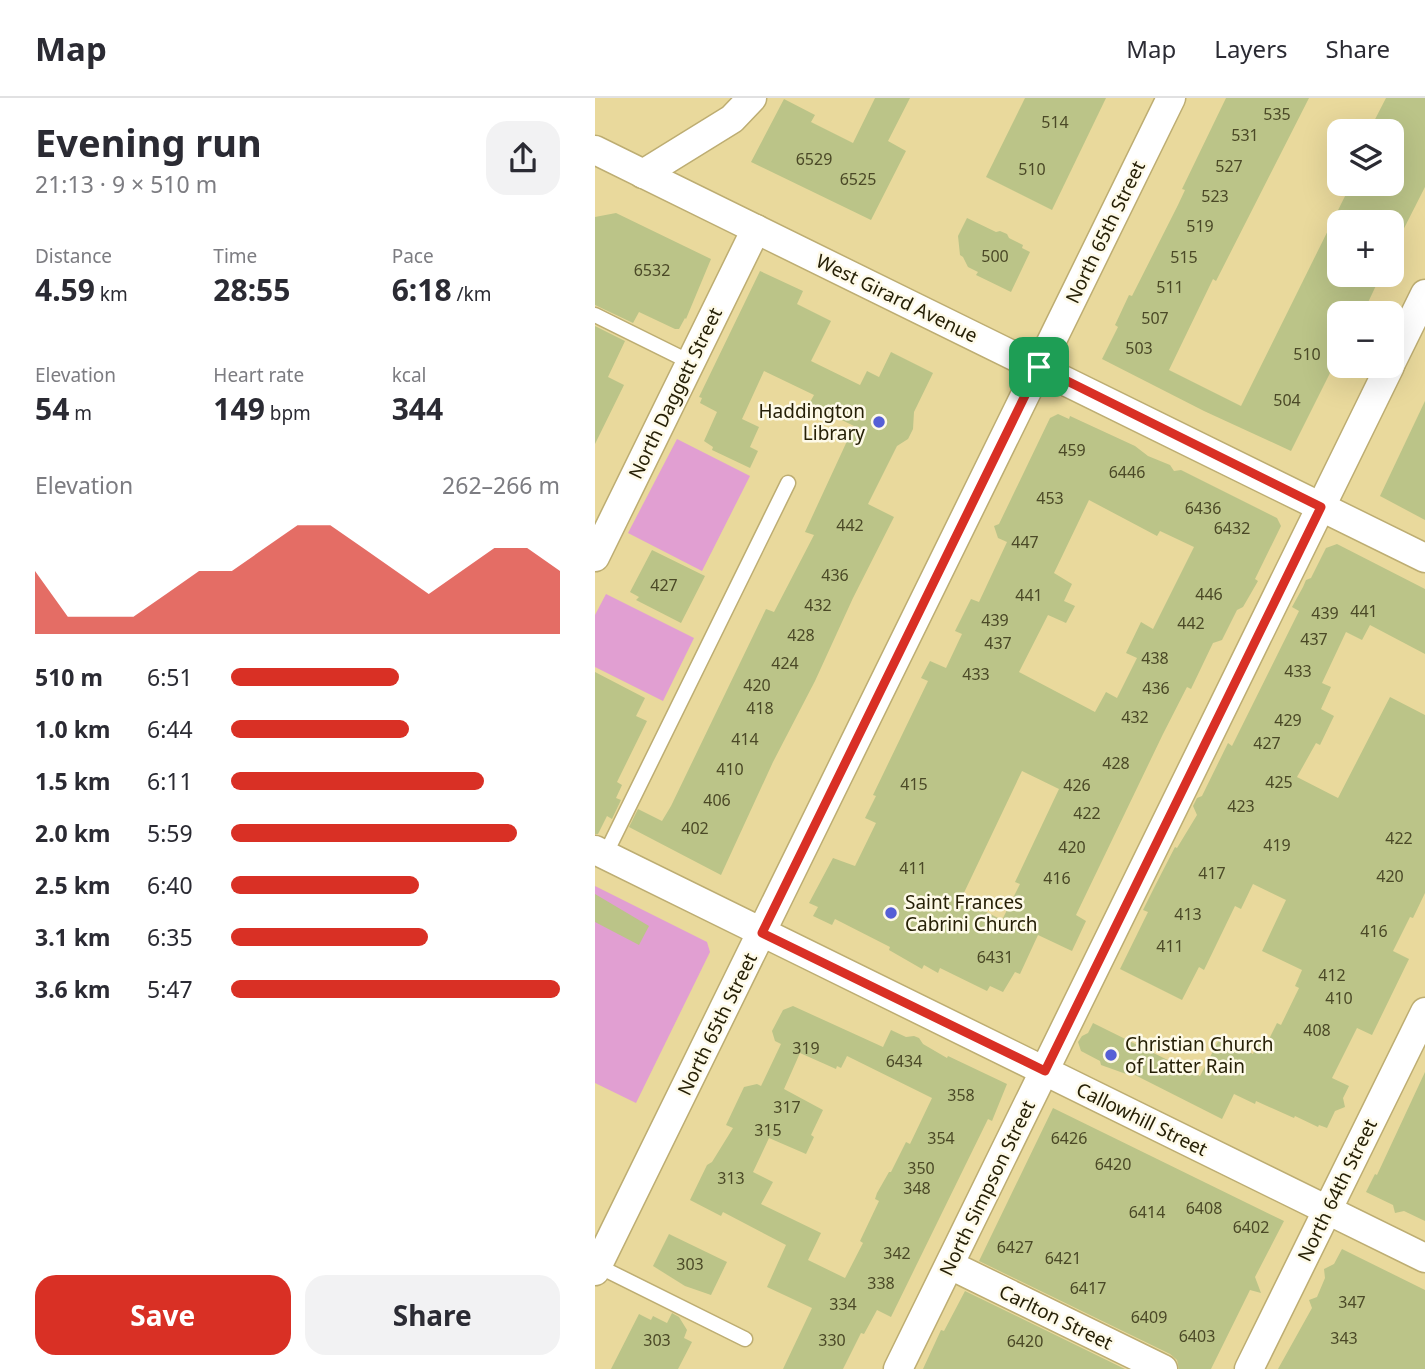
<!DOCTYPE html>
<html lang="en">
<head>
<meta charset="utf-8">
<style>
  body { margin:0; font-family:"Noto Sans",sans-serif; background:#f2f2f3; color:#2b2b33; height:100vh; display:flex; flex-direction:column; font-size:26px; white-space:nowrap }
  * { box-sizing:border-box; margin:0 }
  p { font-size:23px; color:#7c7c81 }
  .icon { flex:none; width:38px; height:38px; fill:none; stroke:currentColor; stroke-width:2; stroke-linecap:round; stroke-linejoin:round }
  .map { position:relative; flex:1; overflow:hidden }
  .side { display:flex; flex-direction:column; background:#fff; width:595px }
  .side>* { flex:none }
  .buttons { position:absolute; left:732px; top:21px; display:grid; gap:14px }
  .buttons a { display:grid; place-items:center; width:77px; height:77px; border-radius:14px; background:#fff; box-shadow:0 7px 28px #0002; font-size:35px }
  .pin { position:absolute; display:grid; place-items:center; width:60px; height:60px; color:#fff; margin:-30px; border-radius:14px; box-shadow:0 4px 10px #0006 }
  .round { display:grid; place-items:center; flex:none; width:74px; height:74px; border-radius:21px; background:#f2f2f3 }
  .overview { display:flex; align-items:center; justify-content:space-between; height:119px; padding:0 35px }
  h1 { font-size:38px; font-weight:700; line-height:52px }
  .stats { display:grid; grid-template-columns:repeat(3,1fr); gap:10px; height:119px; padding:7px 35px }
  .stats div { display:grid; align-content:center }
  .stats b { font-size:30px; font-weight:700 }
  .stats small { font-size:19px; font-weight:400 }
  .stats p { font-size:19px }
  .chart { height:196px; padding:14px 35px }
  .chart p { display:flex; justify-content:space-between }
  .chart svg { width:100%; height:126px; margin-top:7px; fill:#d93025; opacity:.7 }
  .action { display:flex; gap:14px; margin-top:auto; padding:14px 35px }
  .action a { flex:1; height:80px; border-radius:21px; background:#d93025; color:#fff; font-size:28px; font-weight:700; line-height:80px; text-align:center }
  .action a+a { background:#f2f2f3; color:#2b2b33 }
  ul { padding:0 35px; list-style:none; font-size:23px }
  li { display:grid; grid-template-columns:112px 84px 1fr; align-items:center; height:52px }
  li i { height:18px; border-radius:9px; background:#d93025 }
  header { display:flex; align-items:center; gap:42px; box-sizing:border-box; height:98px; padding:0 35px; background:#fff; border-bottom:2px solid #e1e1e2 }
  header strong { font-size:33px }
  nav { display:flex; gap:38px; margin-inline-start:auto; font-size:24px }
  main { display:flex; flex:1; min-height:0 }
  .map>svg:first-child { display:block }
</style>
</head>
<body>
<header>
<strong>Map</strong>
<nav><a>Map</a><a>Layers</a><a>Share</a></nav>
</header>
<main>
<section class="side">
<div class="overview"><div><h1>Evening run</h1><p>21:13 · 9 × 510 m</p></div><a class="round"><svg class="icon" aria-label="share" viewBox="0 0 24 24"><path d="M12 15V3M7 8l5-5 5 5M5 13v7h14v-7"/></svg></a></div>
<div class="stats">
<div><p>Distance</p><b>4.59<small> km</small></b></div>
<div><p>Time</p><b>28:55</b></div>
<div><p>Pace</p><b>6:18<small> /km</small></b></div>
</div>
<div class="stats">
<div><p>Elevation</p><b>54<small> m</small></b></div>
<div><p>Heart rate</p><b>149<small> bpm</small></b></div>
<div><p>kcal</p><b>344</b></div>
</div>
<div class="chart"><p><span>Elevation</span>262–266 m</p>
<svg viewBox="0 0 160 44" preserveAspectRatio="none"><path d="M0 44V22L10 38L20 38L30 38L40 30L50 22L60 22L70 14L80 6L90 6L100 14L110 22L120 30L130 22L140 14L150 14L160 22V44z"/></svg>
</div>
<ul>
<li><b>510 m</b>6:51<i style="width:51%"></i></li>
<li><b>1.0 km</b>6:44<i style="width:54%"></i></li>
<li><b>1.5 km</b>6:11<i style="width:77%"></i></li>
<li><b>2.0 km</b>5:59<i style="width:87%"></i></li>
<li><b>2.5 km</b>6:40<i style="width:57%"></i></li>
<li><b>3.1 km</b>6:35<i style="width:60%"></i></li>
<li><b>3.6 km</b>5:47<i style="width:100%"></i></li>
</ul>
<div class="action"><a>Save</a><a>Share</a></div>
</section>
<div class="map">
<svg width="830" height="1271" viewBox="0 0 830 1271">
  <rect width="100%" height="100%" fill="#e9d99c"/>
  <g fill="#e19fd2">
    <path d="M82,341L155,378L107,473L33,435Z"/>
    <path d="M11,496L99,540L68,603L0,569V517Z"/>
    <path d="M0,788L112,844L115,854L41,1005L0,985Z"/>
  </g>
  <g fill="#bbc488" fill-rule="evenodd">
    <path d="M280,0H315L293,43L311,53L276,122L156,64L189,1L220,17L216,24L258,45Z"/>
    <path d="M430,0H511L457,112L391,79Z"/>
    <path d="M631,0H714L621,183L618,181L574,272L646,308L756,86H796V33H774L791,0H830V89L796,156V124H744V177H786L768,215H744V257L696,353L609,313L507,261L523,229L520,227L534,197L537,198L583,107L590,92L587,91Z"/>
    <path d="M21,115L116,161L91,221L90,220L84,231H80L44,214L38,225L0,207V119Z"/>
    <path d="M372,120L401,134L405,133L412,136L414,140L428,147L427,150L435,154L416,194L381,177L383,174L373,169L368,159L365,157L363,138Z"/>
    <path d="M165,173L208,193L202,206L236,223L216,263L265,287L272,273L284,279L296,254L338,275L319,314L318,331L313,341L302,348L273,406L299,419L258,500L220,583L178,664L126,777L34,729L43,711L67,723L76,708L171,511L179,514L219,437L210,434L259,328L214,306L219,297L169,273L147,321L164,329L155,349L163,353L155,370L117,352L118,349L109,343L122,314L105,305L107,300L104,299Z"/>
    <path d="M0,228L30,243L13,279L29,287L0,346Z"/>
    <path d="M830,303V422L785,398Z"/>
    <path d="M463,316L474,321L475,318L540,348L553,358L575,367L579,373L586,372L682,420L686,428L660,481L663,483L648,509L642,512L627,542L618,545L596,591L592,589L568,636L481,817L491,823L477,853L443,837L425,876L420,874L408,894L395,888L392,893L345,870L343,875L329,867L327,871L294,852L295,849L240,821L237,827L218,818L223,809L214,805L238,760L260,768L281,725L270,720L281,698L278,697L333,583L326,580L335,563L351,570L367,536L360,533L376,501L384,504L412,444L403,440L399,428L404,426L455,320ZM494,402L562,438L565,433L599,449L558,531L546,524L531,555L542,560L522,600L511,594L500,614L424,574L453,517L471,525L480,508L469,503L477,486L459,475ZM427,673L464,691L420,784L425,786L407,822L366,801Z"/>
    <path d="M742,446L830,491V556L775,527L767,542L751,534L727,585L736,589L726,611L739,618L725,647L721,645L702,679L743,700L795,599L830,617V795L818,820L815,819L798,853L814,861L777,937L762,930L737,980L754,988L748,1000L750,1009L740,1013L732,1030L724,1027L723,1029L700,1018L699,1020L661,1003L660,1006L639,996L627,1021L536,975L534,977L506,967L505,963L486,953L483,944L487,938L493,935L498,925L605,978L626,938L658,956L664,943L671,947L682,925L686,927L704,890L700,888L707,872L667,853L691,802L658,786L646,811L640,808L609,872L604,869L587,902L525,871L553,814L548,812L561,786L580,749L582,750L602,717L598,708L602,700L607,698L633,645L637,648L704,513L697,509L708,489L711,482L716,480L731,450Z"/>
    <path d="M57,452L110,478L86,525L41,502L44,499L35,494Z"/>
    <path d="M0,574L50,600L41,618L52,623L22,684L27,687L21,700L26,702L17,721L12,718L3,736H0Z"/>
    <path d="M0,796L54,828L44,847L0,824Z"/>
    <path d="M198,908L288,949L296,932L311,939L319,938L324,940L328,946L352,960L353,958L412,986L397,1023L393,1021L296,1219L282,1212L269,1236L266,1235L248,1271H188L217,1210L172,1189L191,1147L128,1114L126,1118L95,1102L112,1067L117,1064L138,1030L131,1027L149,989L162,986L166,988L186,946L180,943L177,933L188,912ZM205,955L241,971L242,968L246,970L252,958L337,1000L315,1046L311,1044L296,1074H294L282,1095L280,1101L284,1103L265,1143L268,1145L250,1180L213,1162L226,1135L166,1106L178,1084L158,1074L174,1040L211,1056L219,1039L216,1037L228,1012L189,991Z"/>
    <path d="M830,974V1123L809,1113L800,1115L798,1107L771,1094L780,1076L782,1077Z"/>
    <path d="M458,1010L689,1123L660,1179L666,1195L655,1192L616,1271H584L582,1262L575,1256L384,1163Z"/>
    <path d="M74,1136L132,1164L116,1197L90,1188L58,1168Z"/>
    <path d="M747,1151L830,1192V1271H683L717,1210L714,1202L722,1199L730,1180L729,1171L739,1166Z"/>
    <path d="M370,1193L530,1271H328L346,1232L349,1233Z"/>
    <path d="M77,1215L84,1219L92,1232L89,1240L97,1244L83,1271H16L44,1216L56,1222L58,1218L72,1225Z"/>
  </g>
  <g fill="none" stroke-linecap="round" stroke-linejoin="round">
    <g stroke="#bdad72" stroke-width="17">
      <g id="lane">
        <path d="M0,217L95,264"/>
        <path d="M10,757L193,385"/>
        <path d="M3,1168L150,1241"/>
      </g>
    </g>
    <g stroke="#bdad72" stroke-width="31">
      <g id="street">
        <path d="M0,52L830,460"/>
        <path d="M48,76L137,21L157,0"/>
        <path d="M796,265L830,196"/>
        <path d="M0,459L161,131"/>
        <path d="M0,752L830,1160"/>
        <path d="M355,1167L568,1271"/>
        <path d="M0,1173L576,0"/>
        <path d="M303,1271L795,268"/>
        <path d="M654,1271L830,914"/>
      </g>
    </g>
    <use href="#lane" stroke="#fff" stroke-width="14"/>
    <use href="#street" stroke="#fff" stroke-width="28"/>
  </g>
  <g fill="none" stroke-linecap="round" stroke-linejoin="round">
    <g stroke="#fff" stroke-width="14">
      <path id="route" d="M444,269L726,409L450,973L167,835Z"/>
    </g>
    <use href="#route" stroke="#d93025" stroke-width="9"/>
  </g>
  <g fill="#565fd6" stroke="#fefae8" stroke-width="2.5">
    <circle cx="284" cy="324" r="7"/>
    <circle cx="296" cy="815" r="7"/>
    <circle cx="516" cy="957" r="7"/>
  </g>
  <g text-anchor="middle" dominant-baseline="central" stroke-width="5" stroke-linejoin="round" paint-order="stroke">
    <g font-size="16" fill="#4b4927">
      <text x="682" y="16">535</text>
      <text x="460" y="24">514</text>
      <text x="650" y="37">531</text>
      <text x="219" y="61">6529</text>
      <text x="634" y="68">527</text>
      <text x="437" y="71">510</text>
      <text x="263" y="81">6525</text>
      <text x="620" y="98">523</text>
      <text x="605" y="128">519</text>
      <text x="400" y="158">500</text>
      <text x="589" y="159">515</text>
      <text x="57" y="172">6532</text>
      <text x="575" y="189">511</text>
      <text x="560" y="220">507</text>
      <text x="544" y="250">503</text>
      <text x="712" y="256">510</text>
      <text x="692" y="302">504</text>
      <text x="477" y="352">459</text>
      <text x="532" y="374">6446</text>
      <text x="455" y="400">453</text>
      <text x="608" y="410">6436</text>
      <text x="255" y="427">442</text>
      <text x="637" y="430">6432</text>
      <text x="430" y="444">447</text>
      <text x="240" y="477">436</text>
      <text x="69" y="487">427</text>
      <text x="614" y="496">446</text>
      <text x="434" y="497">441</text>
      <text x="223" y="507">432</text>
      <text x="769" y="513">441</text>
      <text x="730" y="515">439</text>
      <text x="400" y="522">439</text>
      <text x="596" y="525">442</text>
      <text x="206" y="537">428</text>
      <text x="719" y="541">437</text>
      <text x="403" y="545">437</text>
      <text x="560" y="560">438</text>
      <text x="190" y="565">424</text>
      <text x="703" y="573">433</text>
      <text x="381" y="576">433</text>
      <text x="162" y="587">420</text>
      <text x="561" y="590">436</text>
      <text x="165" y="610">418</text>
      <text x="540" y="619">432</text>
      <text x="693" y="622">429</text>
      <text x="150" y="641">414</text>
      <text x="672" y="645">427</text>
      <text x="521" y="665">428</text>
      <text x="135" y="671">410</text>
      <text x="684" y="684">425</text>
      <text x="319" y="686">415</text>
      <text x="482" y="687">426</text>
      <text x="122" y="702">406</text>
      <text x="646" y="708">423</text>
      <text x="492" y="715">422</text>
      <text x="100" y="730">402</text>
      <text x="804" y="740">422</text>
      <text x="682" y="747">419</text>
      <text x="477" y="749">420</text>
      <text x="318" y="770">411</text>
      <text x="617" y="775">417</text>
      <text x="795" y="778">420</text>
      <text x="462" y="780">416</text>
      <text x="593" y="816">413</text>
      <text x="779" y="833">416</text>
      <text x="575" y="848">411</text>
      <text x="400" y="859">6431</text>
      <text x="737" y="877">412</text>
      <text x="744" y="900">410</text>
      <text x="722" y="932">408</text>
      <text x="211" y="950">319</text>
      <text x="309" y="963">6434</text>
      <text x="366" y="997">358</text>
      <text x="192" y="1009">317</text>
      <text x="173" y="1032">315</text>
      <text x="346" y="1040">354</text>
      <text x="474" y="1040">6426</text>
      <text x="518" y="1066">6420</text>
      <text x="326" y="1070">350</text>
      <text x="136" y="1080">313</text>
      <text x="322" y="1090">348</text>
      <text x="609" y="1110">6408</text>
      <text x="552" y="1114">6414</text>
      <text x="656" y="1129">6402</text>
      <text x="420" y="1149">6427</text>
      <text x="302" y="1155">342</text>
      <text x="468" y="1160">6421</text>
      <text x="95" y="1166">303</text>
      <text x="286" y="1185">338</text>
      <text x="493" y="1190">6417</text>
      <text x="757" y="1204">347</text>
      <text x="248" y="1206">334</text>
      <text x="554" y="1219">6409</text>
      <text x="602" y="1238">6403</text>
      <text x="749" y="1240">343</text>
      <text x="62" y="1242">303</text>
      <text x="237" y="1242">330</text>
      <text x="430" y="1243">6420</text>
    </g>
    <g font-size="19" fill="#262007" stroke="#fefae8">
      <text transform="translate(510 134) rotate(-64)">North 65th Street</text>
      <text transform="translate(302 200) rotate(26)">West Girard Avenue</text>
      <text transform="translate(80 295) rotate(-64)">North Daggett Street</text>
      <text transform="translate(122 926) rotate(-64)">North 65th Street</text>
      <text transform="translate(547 1021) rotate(26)">Callowhill Street</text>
      <text transform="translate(392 1090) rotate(-64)">North Simpson Street</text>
      <text transform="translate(742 1092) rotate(-64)">North 64th Street</text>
      <text transform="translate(461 1219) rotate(26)">Carlton Street</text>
    </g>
    <g font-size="19" fill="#262007" stroke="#fefae8" text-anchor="start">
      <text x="270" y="313" text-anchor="end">Haddington<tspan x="270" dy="22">Library</tspan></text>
      <text x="310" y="804">Saint Frances<tspan x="310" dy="22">Cabrini Church</tspan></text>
      <text x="530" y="946">Christian Church<tspan x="530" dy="22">of Latter Rain</tspan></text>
    </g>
  </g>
</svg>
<div class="buttons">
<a><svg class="icon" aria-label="layers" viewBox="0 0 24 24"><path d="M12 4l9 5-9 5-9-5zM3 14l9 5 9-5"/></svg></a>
<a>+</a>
<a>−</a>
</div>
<div class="pin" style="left:444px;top:269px;background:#1e9e55"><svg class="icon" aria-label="arrive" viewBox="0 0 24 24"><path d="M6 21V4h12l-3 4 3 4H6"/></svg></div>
</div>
</main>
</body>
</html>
